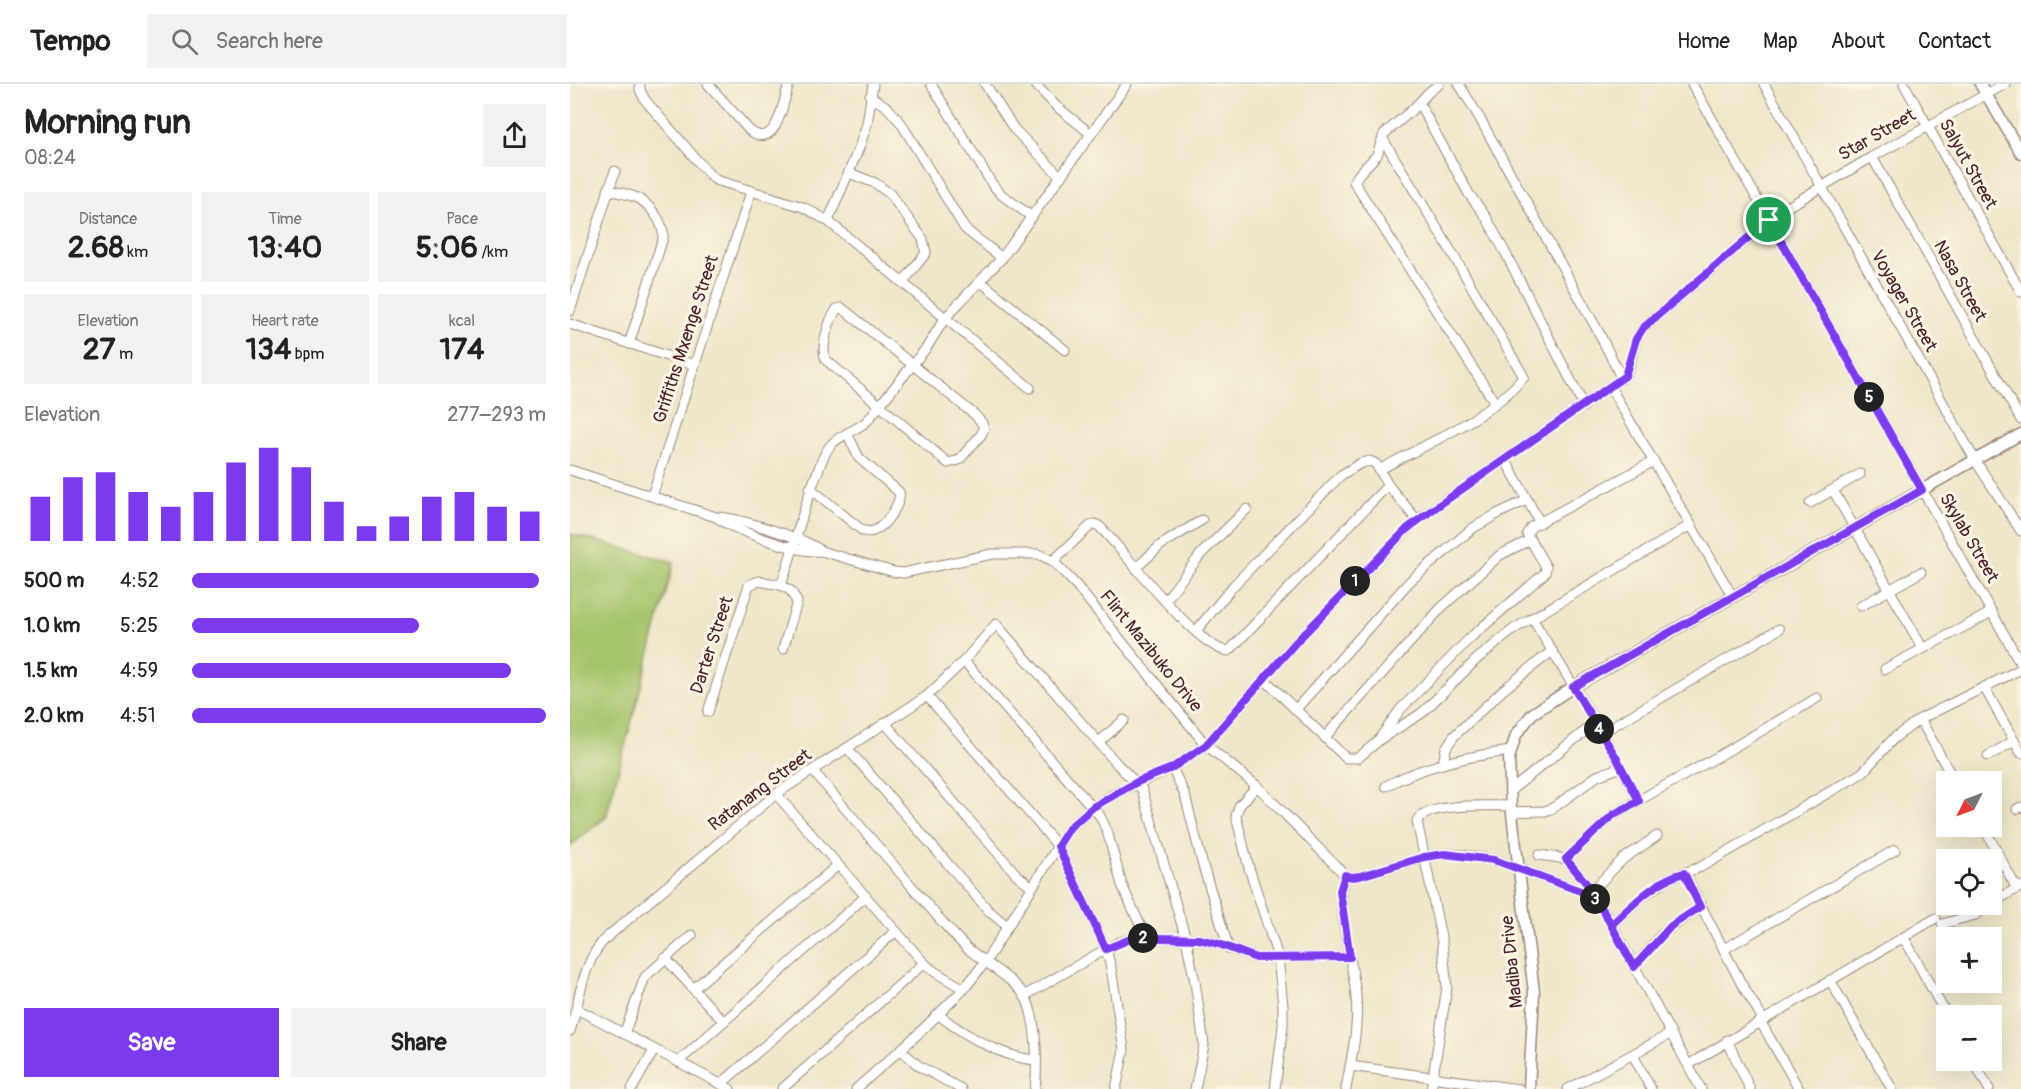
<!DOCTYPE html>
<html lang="en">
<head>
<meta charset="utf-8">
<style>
  body { margin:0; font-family:Pangolin,sans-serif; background:#f2f2f2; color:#222; height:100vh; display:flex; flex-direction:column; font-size:22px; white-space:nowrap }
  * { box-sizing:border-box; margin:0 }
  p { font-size:20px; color:#767676 }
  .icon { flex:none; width:33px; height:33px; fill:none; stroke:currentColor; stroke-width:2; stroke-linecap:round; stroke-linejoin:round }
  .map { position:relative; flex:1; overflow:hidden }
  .details { display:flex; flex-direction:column; background:#fff; width:570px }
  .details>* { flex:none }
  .needle { width:39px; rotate:228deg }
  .controls { position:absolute; left:1366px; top:687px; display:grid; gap:12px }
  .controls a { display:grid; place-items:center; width:66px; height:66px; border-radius:0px; background:#fff; box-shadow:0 6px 24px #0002; font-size:30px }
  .pin { position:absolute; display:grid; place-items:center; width:51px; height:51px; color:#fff; margin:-26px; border:3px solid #fff; border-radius:50%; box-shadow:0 2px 6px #0007 }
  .km { position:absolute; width:30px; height:30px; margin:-15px; border-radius:50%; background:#222; color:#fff; font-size:16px; line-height:30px; text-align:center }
  .round { display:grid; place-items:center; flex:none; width:63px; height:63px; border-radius:0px; background:#f2f2f2 }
  .head { display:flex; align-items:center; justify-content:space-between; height:102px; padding:0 24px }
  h1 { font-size:33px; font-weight:700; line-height:45px }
  .stats { display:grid; grid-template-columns:repeat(3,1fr); gap:9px; height:102px; padding:6px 24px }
  .stats div { display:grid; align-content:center; border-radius:0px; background:#f2f2f2; text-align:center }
  .stats b { font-size:30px; font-weight:700 }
  .stats small { font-size:16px; font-weight:400 }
  .stats p { font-size:16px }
  .chart { height:168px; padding:12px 24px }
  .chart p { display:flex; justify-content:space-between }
  .chart svg { width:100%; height:108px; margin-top:6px; stroke:#7c3aed; stroke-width:6 }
  .cta { display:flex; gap:12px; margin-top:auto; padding:12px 24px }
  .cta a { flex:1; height:69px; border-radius:0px; background:#7c3aed; color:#fff; font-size:24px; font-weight:700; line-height:69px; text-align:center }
  .cta a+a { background:#f2f2f2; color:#222 }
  ul { padding:0 24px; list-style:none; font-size:20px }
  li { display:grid; grid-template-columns:96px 72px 1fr; align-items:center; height:45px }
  li i { height:15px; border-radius:8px; background:#7c3aed }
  header { display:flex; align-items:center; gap:36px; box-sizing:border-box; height:84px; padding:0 30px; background:#fff; border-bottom:2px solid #e0e0e0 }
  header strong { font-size:28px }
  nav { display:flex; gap:33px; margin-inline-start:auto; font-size:21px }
  .search { width:420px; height:54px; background:#f2f2f2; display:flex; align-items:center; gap:15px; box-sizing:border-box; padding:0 21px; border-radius:0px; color:#767676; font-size:22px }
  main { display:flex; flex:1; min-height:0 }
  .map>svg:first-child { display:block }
</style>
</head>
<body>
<header>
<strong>Tempo</strong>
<div class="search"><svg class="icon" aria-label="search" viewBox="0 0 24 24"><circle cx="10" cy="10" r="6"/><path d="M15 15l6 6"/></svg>Search here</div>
<nav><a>Home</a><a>Map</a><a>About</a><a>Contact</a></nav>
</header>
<main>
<section class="details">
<div class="head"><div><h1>Morning run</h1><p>08:24</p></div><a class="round"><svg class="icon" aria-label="share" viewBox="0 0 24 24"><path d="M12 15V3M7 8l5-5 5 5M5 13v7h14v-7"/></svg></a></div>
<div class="stats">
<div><p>Distance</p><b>2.68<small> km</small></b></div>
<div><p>Time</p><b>13:40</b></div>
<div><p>Pace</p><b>5:06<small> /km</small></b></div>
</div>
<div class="stats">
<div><p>Elevation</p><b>27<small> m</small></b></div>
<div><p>Heart rate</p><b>134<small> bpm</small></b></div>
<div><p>kcal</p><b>174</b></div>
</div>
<div class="chart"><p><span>Elevation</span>277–293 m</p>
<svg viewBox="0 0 160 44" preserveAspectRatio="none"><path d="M5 44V26M15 44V18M25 44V16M35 44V24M45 44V30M55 44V24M65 44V12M75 44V6M85 44V14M95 44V28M105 44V38M115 44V34M125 44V26M135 44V24M145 44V30M155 44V32"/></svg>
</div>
<ul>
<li><b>500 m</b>4:52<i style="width:98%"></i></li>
<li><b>1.0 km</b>5:25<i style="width:64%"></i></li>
<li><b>1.5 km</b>4:59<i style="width:90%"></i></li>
<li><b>2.0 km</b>4:51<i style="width:100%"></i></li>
</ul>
<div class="cta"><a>Save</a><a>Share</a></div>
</section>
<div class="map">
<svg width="1451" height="1005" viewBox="0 0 1451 1005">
  <rect width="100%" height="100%" fill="#fcf5e5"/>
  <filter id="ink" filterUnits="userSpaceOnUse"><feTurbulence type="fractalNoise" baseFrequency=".0167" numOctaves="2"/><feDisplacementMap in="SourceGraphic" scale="12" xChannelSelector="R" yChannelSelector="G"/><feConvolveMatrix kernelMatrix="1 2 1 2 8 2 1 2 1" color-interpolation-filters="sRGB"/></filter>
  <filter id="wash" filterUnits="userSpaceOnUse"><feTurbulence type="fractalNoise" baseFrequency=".008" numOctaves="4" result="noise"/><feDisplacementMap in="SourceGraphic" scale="24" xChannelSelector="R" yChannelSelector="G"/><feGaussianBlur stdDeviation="1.35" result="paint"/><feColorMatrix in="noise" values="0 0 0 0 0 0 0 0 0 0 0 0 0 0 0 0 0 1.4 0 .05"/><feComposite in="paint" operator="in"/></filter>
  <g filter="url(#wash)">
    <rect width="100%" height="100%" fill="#efe7c9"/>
    <path fill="#a5c46b" stroke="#78724b" stroke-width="1.5" d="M0,450L104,478L36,733L0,762Z"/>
  </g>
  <g filter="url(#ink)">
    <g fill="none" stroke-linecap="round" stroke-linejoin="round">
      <g stroke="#9c837a" stroke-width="11">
        <g id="minor">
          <path d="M70,0V6L75,16L138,89L146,96L233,123L258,137L460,304"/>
          <path d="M138,0L179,46C207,68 213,18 219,0"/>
          <path d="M361,0L422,100L432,111L462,133"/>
          <path d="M415,0L444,45L491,93"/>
          <path d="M465,0L486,22L521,50"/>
          <path d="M869,0L859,8L842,26L814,50L807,71L789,90L784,98L925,319"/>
          <path d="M889,0L909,33L1028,247L1052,295"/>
          <path d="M1122,0L1451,580"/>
          <path d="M1194,0L1405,376L1451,447"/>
          <path d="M1334,0L1451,208"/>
          <path d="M300,12L317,23L331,39L395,145L432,174"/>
          <path d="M849,19L899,110L916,133L935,168L1014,322"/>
          <path d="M1302,73L1451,336"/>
          <path d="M279,89L305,99L320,110L353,155L356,169L333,198"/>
          <path d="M38,106C48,108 58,110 67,114C80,120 95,140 93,154L59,260"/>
          <path d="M258,137L289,64L297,40L303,0"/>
          <path d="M410,197L495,266"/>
          <path d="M272,224L405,331L412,339L414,345L411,351L389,376L378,379L256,276C250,263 259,236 267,225Z"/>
          <path d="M0,227L45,87"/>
          <path d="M0,240L124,281"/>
          <path d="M1040,303L1163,513"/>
          <path d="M935,375L970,439"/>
          <path d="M0,386L146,433C164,433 239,455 251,467"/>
          <path d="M809,386C856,360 919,334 954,293L878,162L813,55"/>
          <path d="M240,404L293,447C297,447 299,449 303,447C314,444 332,419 329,408L289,374L277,349"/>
          <path d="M1263,406L1353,565"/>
          <path d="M82,412L181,108"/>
          <path d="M1240,419L1290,390"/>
          <path d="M146,433C163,446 230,470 251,467L324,488L333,489L422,470H468L483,477L506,501L636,661L687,702L775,791C764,817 784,882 786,913C789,944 781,975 776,1005"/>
          <path d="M483,477L520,442L525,440L529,442C554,466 628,567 659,567L818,401"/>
          <path d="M566,484L591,461L632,436"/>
          <path d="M211,501L221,507L227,518L213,565"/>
          <path d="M595,517L631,470L677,425"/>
          <path d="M1291,522L1351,488"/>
          <path d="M962,534L1038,659L1069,717"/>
          <path d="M626,547L664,501L771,391L791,379L800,377L806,380L818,401L847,436"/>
          <path d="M394,577L530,732L537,747L552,801L576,854"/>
          <path d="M1315,585L1422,528"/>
          <path d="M694,595L776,674H788L807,658L830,626L900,554L975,489L976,483L957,450L961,443L1084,377"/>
          <path d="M1414,603L1451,669"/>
          <path d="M357,612L488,762L536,865L541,884L554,966L546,1005"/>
          <path d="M726,625L840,497L903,444L929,429L957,416"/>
          <path d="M138,628L179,501L189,497L211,501C225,464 232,424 248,387C251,379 254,369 260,362C270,350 286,347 297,337L357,263L375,234L432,174L557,0"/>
          <path d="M1350,635L1385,698"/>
          <path d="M315,639L446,790L462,803"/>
          <path d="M1031,649L1209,545"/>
          <path d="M755,653L871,524L930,471L960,456"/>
          <path d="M809,656L852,629L907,575L944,545L1121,441"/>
          <path d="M529,658L554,636"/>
          <path d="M277,664L419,827L437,842"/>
          <path d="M1418,672L1444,657"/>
          <path d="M873,680L876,664L884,652L933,606L982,567"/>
          <path d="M602,684L615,711L633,782L659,865"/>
          <path d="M243,687L374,840C382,848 389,857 397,864C412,877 445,896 455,912C467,935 468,980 465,1005"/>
          <path d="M687,702L669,722L666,732L679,784L708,873L713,922V942L705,1005"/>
          <path d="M816,702C854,681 897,672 941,667"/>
          <path d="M940,707L1025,639"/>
          <path d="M206,710L354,879L365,888L394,905"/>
          <path d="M1447,725L1451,723"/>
          <path d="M942,728L975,727L983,724L1027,692L1051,683"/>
          <path d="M1413,742L1447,805"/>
          <path d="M969,771L996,775L1022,806"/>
          <path d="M996,775L1044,730L1147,673L1247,614"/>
          <path d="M1114,789L1171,899L1193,935"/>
          <path d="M775,791L782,793L790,792L854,773L875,770L894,771L925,776L1019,810L1027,817L1036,830L1131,1005"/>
          <path d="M1019,810L1053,775L1087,752"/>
          <path d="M1422,819L1451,802"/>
          <path d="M1372,840L1405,831L1420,820"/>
          <path d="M1041,841L1071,814L1099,794L1131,783L1292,689L1324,654L1350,635L1451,585"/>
          <path d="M1332,855L1337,859L1377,932"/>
          <path d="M1154,865L1325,766"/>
          <path d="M95,874L153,937"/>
          <path d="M1064,883L1092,850L1130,823"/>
          <path d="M1260,896L1322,1005"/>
          <path d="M123,905L268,781"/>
          <path d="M454,912L536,865L550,858L563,854L629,855L649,860L686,874L780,873"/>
          <path d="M7,925L160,1005"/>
          <path d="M369,931C394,951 434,974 466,976"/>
          <path d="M1190,937L1229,1005"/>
          <path d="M0,947C10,916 12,878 36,854L206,710L357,612L394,577L426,540L548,681L572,705L616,855L625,898L634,961L625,1005"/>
          <path d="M54,950L75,893L122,851"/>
          <path d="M1157,956L1180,1005"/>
          <path d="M331,966L349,982L391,1005"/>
          <path d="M1063,971L1081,1005"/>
          <path d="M1403,976L1419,1005"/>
          <path d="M108,978L296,812"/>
          <path d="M1118,981L1366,834"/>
          <path d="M780,982L949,1005"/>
          <path d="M151,1000L326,847"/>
          <path d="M62,1005L84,966"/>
          <path d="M212,1005L354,879"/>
          <path d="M286,1005L348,950L394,905L416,877L500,743L523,723L544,710L602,684L636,661L726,558L847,436L1055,292C1064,277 1061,259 1073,244L1209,128L1302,73L1435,0"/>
          <path d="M861,1005L877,903L872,858L847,737C859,718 920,722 941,722"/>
          <path d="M998,1005L1100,950"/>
        </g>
      </g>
      <g stroke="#9c837a" stroke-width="13">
        <g id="tertiary">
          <path d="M1410,0L1451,69"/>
          <path d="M959,1005L964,908L941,722L939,674L946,651L962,630L1003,603L1451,350"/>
        </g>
      </g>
      <use href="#minor" stroke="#fff" stroke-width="9"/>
      <use href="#tertiary" stroke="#fff" stroke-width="10"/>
    </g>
  </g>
  <g fill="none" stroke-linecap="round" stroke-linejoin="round" filter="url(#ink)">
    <g stroke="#fff" stroke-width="12">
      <path id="route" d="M1199,136L1073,244L1066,255L1055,292L862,426L837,445L726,558L636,661L602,684L567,698L523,723L500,743L488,762L536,865L563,854H592L629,855L649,860L686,874L780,873L770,807L775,791L782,793L790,792L854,773L875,770L924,776L1019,810L1033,826L1064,883L1101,842L1130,823L1114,789C1085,796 1062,822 1041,841C1035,829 1029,819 1019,810L1022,806L996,775L1044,730L1069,717L1046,673L1003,603L1352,406L1199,136"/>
    </g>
    <use href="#route" stroke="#7c3aed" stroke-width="8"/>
  </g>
  <g text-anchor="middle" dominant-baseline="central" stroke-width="6" stroke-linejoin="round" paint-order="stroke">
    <g font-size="18" fill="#4a1f2b" stroke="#fcf5e5">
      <text transform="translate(1307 51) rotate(-30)">Star Street</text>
      <text transform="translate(1398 80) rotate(61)">Salyut Street</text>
      <text transform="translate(1390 197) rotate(61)">Nasa Street</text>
      <text transform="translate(1334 217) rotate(60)">Voyager Street</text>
      <text transform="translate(116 255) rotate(-72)">Griffiths Mxenge Street</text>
      <text transform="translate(1399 454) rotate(60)">Skylab Street</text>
      <text transform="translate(142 561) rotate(-72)">Darter Street</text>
      <text transform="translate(581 567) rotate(51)">Flint Mazibuko Drive</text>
      <text transform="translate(190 706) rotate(-37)">Ratanang Street</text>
      <text transform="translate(942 878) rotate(-96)">Madiba Drive</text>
    </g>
  </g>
</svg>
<div class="controls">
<a><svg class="needle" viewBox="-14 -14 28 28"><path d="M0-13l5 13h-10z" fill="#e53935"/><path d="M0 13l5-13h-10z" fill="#767676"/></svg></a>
<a><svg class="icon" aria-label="locate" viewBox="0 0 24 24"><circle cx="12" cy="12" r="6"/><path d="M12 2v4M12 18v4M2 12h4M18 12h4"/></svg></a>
<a>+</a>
<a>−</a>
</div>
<div class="pin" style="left:1199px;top:136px;background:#1e9e55"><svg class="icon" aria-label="arrive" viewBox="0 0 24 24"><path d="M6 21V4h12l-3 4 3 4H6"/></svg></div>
<b class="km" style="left:785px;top:497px">1</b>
<b class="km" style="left:573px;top:854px">2</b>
<b class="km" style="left:1025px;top:815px">3</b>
<b class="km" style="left:1029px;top:645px">4</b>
<b class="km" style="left:1299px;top:313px">5</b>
</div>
</main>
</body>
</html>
